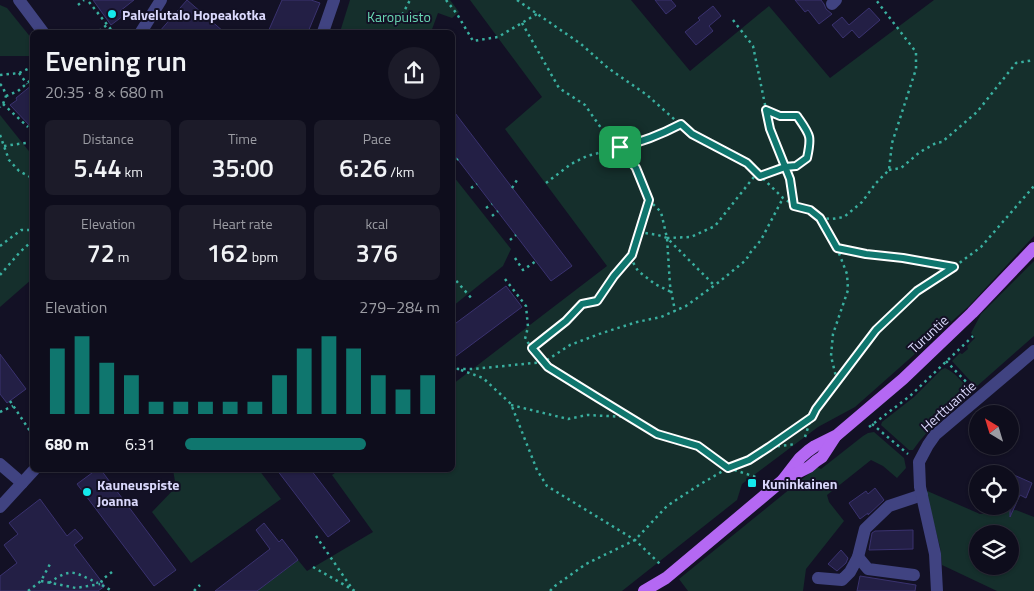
<!DOCTYPE html>
<html lang="en">
<head>
<meta charset="utf-8">
<style>
  body { margin:0; font-family:"Titillium Web",sans-serif; background:#1c1b29; color:#f1f3f6; height:100vh; display:flex; flex-direction:column; font-size:19px; white-space:nowrap }
  * { box-sizing:border-box; margin:0 }
  p { font-size:16px; color:#9b9ca3 }
  .icon { flex:none; width:28px; height:28px; fill:none; stroke:currentColor; stroke-width:2; stroke-linecap:round; stroke-linejoin:round }
  .map { position:relative; flex:1; overflow:hidden }
  .sheet { position:absolute; left:30px; top:30px; width:425px; height:442px; display:flex; flex-direction:column; background:#0e0d1c; border-radius:8px; box-shadow:0 1px 4px #0004,0 0 0 1px #2e2d3b }
  .sheet>* { flex:none }
  .needle { width:32px; rotate:322deg }
  .controls { position:absolute; left:969px; top:405px; display:grid; gap:10px }
  .controls a { display:grid; place-items:center; width:50px; height:50px; border-radius:50%; background:#0e0d1c; box-shadow:0 1px 4px #0004,0 0 0 1px #2e2d3b; font-size:25px }
  .pin { position:absolute; display:grid; place-items:center; width:42px; height:42px; color:#fff; margin:-21px; border-radius:10px; box-shadow:0 2px 8px #0006 }
  .round { display:grid; place-items:center; flex:none; width:52px; height:52px; border-radius:26px; background:#1c1b29 }
  .overview { display:flex; align-items:center; justify-content:space-between; height:85px; padding:0 15px }
  h1 { font-size:28px; font-weight:600; line-height:38px }
  .metrics { display:grid; grid-template-columns:repeat(3,1fr); gap:8px; height:85px; padding:5px 15px }
  .metrics div { display:grid; align-content:center; border-radius:8px; background:#1c1b29; text-align:center }
  .metrics b { font-size:25px; font-weight:600 }
  .metrics small { font-size:14px; font-weight:400 }
  .metrics p { font-size:14px }
  .chart { height:140px; padding:10px 15px }
  .chart p { display:flex; justify-content:space-between }
  .chart svg { width:100%; height:90px; margin-top:5px; stroke:#0f766e; stroke-width:6 }
  ul { padding:0 15px; list-style:none; font-size:16px }
  li { display:grid; grid-template-columns:80px 60px 1fr; align-items:center; height:38px }
  li i { height:12px; border-radius:6px; background:#0f766e }
  .map>svg:first-child { display:block }
</style>
</head>
<body>
<div class="map">
<svg width="1034" height="591" viewBox="0 0 1034 591">
  <rect width="100%" height="100%" fill="#131125"/>
  <g fill="#152f2c" fill-rule="evenodd">
    <path d="M350,0H450L459,12L452,18L438,13L431,32H340Z"/>
    <path d="M470,0H631L690,71L769,6L830,78L934,0H1034V236L968,307L855,407L818,427L742,484L737,500L622,591H257L298,560L307,571L373,532L332,475L339,470H452L453,384L607,266L505,129L542,97Z"/>
    <path d="M0,5L7,8L32,39V56H0Z"/>
    <path d="M0,115L32,155V279L0,307Z"/>
    <path d="M454,177L511,249L503,266L453,306L452,178Z"/>
    <path d="M1034,261V336L976,387L952,361L960,353L962,354L968,349L967,346L975,338L971,333L981,314Z"/>
    <path d="M945,368C956,373 963,383 970,391L969,394C949,412 928,428 913,450H909L881,425L882,422L914,397L941,370Z"/>
    <path d="M874,432L904,458L906,468L897,478L883,466L871,460L827,495L829,502L844,521L806,569L803,591H688L679,579L817,467L821,469L863,436L868,433Z"/>
    <path d="M173,470H259L281,499L191,563L152,512L176,487Z"/>
    <path d="M925,490L980,514L1016,510L1034,517V591H997L942,565L940,547ZM978,534H1010V566H978Z"/>
  </g>
  <g fill="#231f45" stroke="#3a326f">
    <path d="M93,0H134L120,11L123,16L111,25Z"/>
    <path d="M187,0L224,32H159Z"/>
    <path d="M282,0H311L320,3L308,32H268Z"/>
    <path d="M655,0H671L676,6L666,14Z"/>
    <path d="M795,0H821L824,4L826,9L832,14L819,24L808,10L805,12Z"/>
    <path d="M713,6L721,16L709,26L713,31L696,45L685,32L700,20L698,18Z"/>
    <path d="M869,8L880,20L859,38L852,30L843,38L832,25L842,17L849,25Z"/>
    <path d="M32,85V128L10,105L17,100L16,98Z"/>
    <path d="M452,109L572,266L551,281L452,152Z"/>
    <path d="M506,286L522,307L452,359V326Z"/>
    <path d="M0,354L26,389L7,403L0,394Z"/>
    <path d="M96,470H101L176,570L154,586L77,484Z"/>
    <path d="M277,470H311L350,521L328,537Z"/>
    <path d="M1014,475L1032,483L1026,498L1020,495L1010,517V485Z"/>
    <path d="M875,488L884,500L868,515V513L860,519L849,503L866,491L868,494Z"/>
    <path d="M40,499L67,536L75,529L83,538L74,545L105,586L98,591H0V576L17,563L4,545L18,534L9,523Z"/>
    <path d="M264,523L279,542L282,539L298,560L257,591H215L270,549L256,530Z"/>
    <path d="M913,530V549L869,550L872,533L875,531Z"/>
    <path d="M841,550L848,558L846,563L837,571L828,564Z"/>
    <path d="M860,576L916,585L915,591H857Z"/>
  </g>
  <g fill="none" stroke-linecap="round" stroke-linejoin="round">
    <g stroke="#39af9f" stroke-width="2.5" stroke-dasharray="2.5 4" stroke-linecap="butt">
      <path d="M446,0L457,14L473,41L498,37L537,14"/>
      <path d="M517,0L581,44L608,68L647,95L692,135L747,163L783,198L794,205L810,210L820,218L837,248L847,274L848,290L833,334L831,356L837,381"/>
      <path d="M89,2L113,32"/>
      <path d="M78,5L84,0"/>
      <path d="M733,20L753,46L770,129L790,179L794,205"/>
      <path d="M522,23L559,88L585,105L601,128L620,147L636,167L649,200L661,212L667,238L670,285L675,311"/>
      <path d="M99,31L107,25"/>
      <path d="M393,32L410,0"/>
      <path d="M19,73L27,84"/>
      <path d="M0,75L19,73L32,67"/>
      <path d="M0,84L3,87L6,96L3,104L0,107"/>
      <path d="M6,96L18,91L32,79"/>
      <path d="M3,104L28,127"/>
      <path d="M0,135L9,160L19,171L32,178"/>
      <path d="M4,146L32,142"/>
      <path d="M452,164L458,159"/>
      <path d="M889,170L901,168L920,152L936,143L942,142L977,112L1016,63L1034,60"/>
      <path d="M760,176L785,167L797,166L807,158L810,146L809,134L797,116H780L766,110"/>
      <path d="M546,183L571,164L587,156L641,142L658,136L680,125"/>
      <path d="M471,188L477,184"/>
      <path d="M512,188L517,180"/>
      <path d="M486,208L492,204"/>
      <path d="M492,216L498,211"/>
      <path d="M820,218L832,219L844,217L862,202L876,183L889,170L892,143L916,69V52L876,0"/>
      <path d="M639,232L658,235L667,238L714,285"/>
      <path d="M667,238L691,237L715,226L757,173"/>
      <path d="M510,240L516,235"/>
      <path d="M0,246L21,230H32"/>
      <path d="M837,248L866,254L903,258L954,267"/>
      <path d="M630,257L638,271L655,284L671,292"/>
      <path d="M515,258L523,270L536,261"/>
      <path d="M0,275L20,252L32,241"/>
      <path d="M452,276L473,300"/>
      <path d="M505,279L526,306L528,327L525,339L548,367L657,434L698,446L728,468L759,478"/>
      <path d="M532,347L566,321L582,304L597,301L614,276L632,255L649,200"/>
      <path d="M946,361L973,389"/>
      <path d="M452,364L458,369H473L544,362L570,345L602,333L637,322L661,317L686,306L719,282L746,260L750,253L761,240L783,198"/>
      <path d="M461,370L483,378L511,404L537,470L547,486L635,540L662,566"/>
      <path d="M10,401L32,434"/>
      <path d="M511,405L568,419L587,415L628,417"/>
      <path d="M0,412L13,406"/>
      <path d="M872,424L908,454"/>
      <path d="M869,427L910,396L973,336"/>
      <path d="M805,437L811,418"/>
      <path d="M771,447L796,444"/>
      <path d="M316,536L353,590"/>
      <path d="M313,567L355,591"/>
      <path d="M112,572L103,579L100,584L112,591"/>
      <path d="M41,581L76,588L100,584"/>
      <path d="M49,583C73,566 74,573 98,583"/>
      <path d="M28,591L41,581L50,564"/>
      <path d="M194,591L200,585"/>
      <path d="M550,591L555,586L586,564L635,540L667,506L699,485L728,468L749,460L769,447L812,417L816,409L876,330L917,291L954,267L981,247L1034,186"/>
    </g>
    <g stroke="#404381" stroke-width="12">
      <path d="M19,0L43,32"/>
      <path d="M832,4L836,0"/>
      <path d="M141,32L161,0"/>
      <path d="M323,32L334,0"/>
      <path d="M0,464L22,483"/>
      <path d="M0,507L34,470"/>
      <path d="M858,557L868,569L914,575"/>
      <path d="M818,578L842,580L850,572L858,557L865,529L889,506L922,495"/>
      <path d="M937,591L935,554L920,487L919,462L928,445L935,435L1034,351"/>
    </g>
    <g stroke="#b468f3" stroke-width="12">
      <path d="M783,480L800,458L808,451L815,446L837,435L903,379L972,313L1034,248"/>
      <path d="M644,591L666,578L783,480L809,467L816,461L822,457L835,437"/>
    </g>
  </g>
  <g fill="none" stroke-linecap="round" stroke-linejoin="round">
    <g stroke="#fff" stroke-width="10">
      <path id="route" d="M620,147L636,168L649,200L632,255L614,276L597,301L582,304L566,321L532,348L548,367L598,398L657,434L698,446L728,468L749,460L769,447L812,417L816,409L876,330L917,291L954,267L903,258L866,254L837,248L820,218L810,210L794,206L790,179L770,129L766,110L780,116H797C810,135 812,135 807,158L796,166L785,167L760,176L747,163L692,134L681,124C660,135 643,142 620,147"/>
    </g>
    <use href="#route" stroke="#0f766e" stroke-width="6"/>
  </g>
  <g fill="#14e9ed" stroke="#131125" stroke-width="2">
    <circle cx="112" cy="14" r="5"/>
    <rect x="747" y="478" width="10" height="10" rx="2.5"/>
    <circle cx="87" cy="492" r="5"/>
  </g>
  <g text-anchor="middle" dominant-baseline="central" stroke-width="4" stroke-linejoin="round" paint-order="stroke">
    <g font-size="14" font-weight="bold" fill="#dad8fc" stroke="#131125" text-anchor="start">
      <text x="122" y="14">Palvelutalo Hopeakotka</text>
      <text x="762" y="483">Kuninkainen</text>
      <text x="97" y="484">Kauneuspiste<tspan x="97" dy="16">Joanna</tspan></text>
    </g>
    <g font-size="14" fill="#69d7b3" stroke="#131125">
      <text x="399" y="16">Karopuisto</text>
    </g>
    <g font-size="14" fill="#dad8fc" stroke="#131125">
      <text transform="translate(928 334) rotate(-43)">Turuntie</text>
      <text transform="translate(948 406) rotate(-42)">Herttuantie</text>
    </g>
  </g>
</svg>
<div class="controls">
<a><svg class="needle" viewBox="-14 -14 28 28"><path d="M0-13l5 13h-10z" fill="#e53935"/><path d="M0 13l5-13h-10z" fill="#9b9ca3"/></svg></a>
<a><svg class="icon" aria-label="locate" viewBox="0 0 24 24"><circle cx="12" cy="12" r="6"/><path d="M12 2v4M12 18v4M2 12h4M18 12h4"/></svg></a>
<a><svg class="icon" aria-label="layers" viewBox="0 0 24 24"><path d="M12 4l9 5-9 5-9-5zM3 14l9 5 9-5"/></svg></a>
</div>
<div class="pin" style="left:620px;top:147px;background:#1e9e55"><svg class="icon" aria-label="arrive" viewBox="0 0 24 24"><path d="M6 21V4h12l-3 4 3 4H6"/></svg></div>
<section class="sheet">
<div class="overview"><div><h1>Evening run</h1><p>20:35 · 8 × 680 m</p></div><a class="round"><svg class="icon" aria-label="share" viewBox="0 0 24 24"><path d="M12 15V3M7 8l5-5 5 5M5 13v7h14v-7"/></svg></a></div>
<div class="metrics">
<div><p>Distance</p><b>5.44<small> km</small></b></div>
<div><p>Time</p><b>35:00</b></div>
<div><p>Pace</p><b>6:26<small> /km</small></b></div>
</div>
<div class="metrics">
<div><p>Elevation</p><b>72<small> m</small></b></div>
<div><p>Heart rate</p><b>162<small> bpm</small></b></div>
<div><p>kcal</p><b>376</b></div>
</div>
<div class="chart"><p><span>Elevation</span>279–284 m</p>
<svg viewBox="0 0 160 44" preserveAspectRatio="none"><path d="M5 44V12M15 44V6M25 44V19M35 44V25M45 44V38M55 44V38M65 44V38M75 44V38M85 44V38M95 44V25M105 44V12M115 44V6M125 44V12M135 44V25M145 44V32M155 44V25"/></svg>
</div>
<ul>
<li><b>680 m</b>6:31<i style="width:71%"></i></li>
</ul>
</section>
</div>
</body>
</html>
